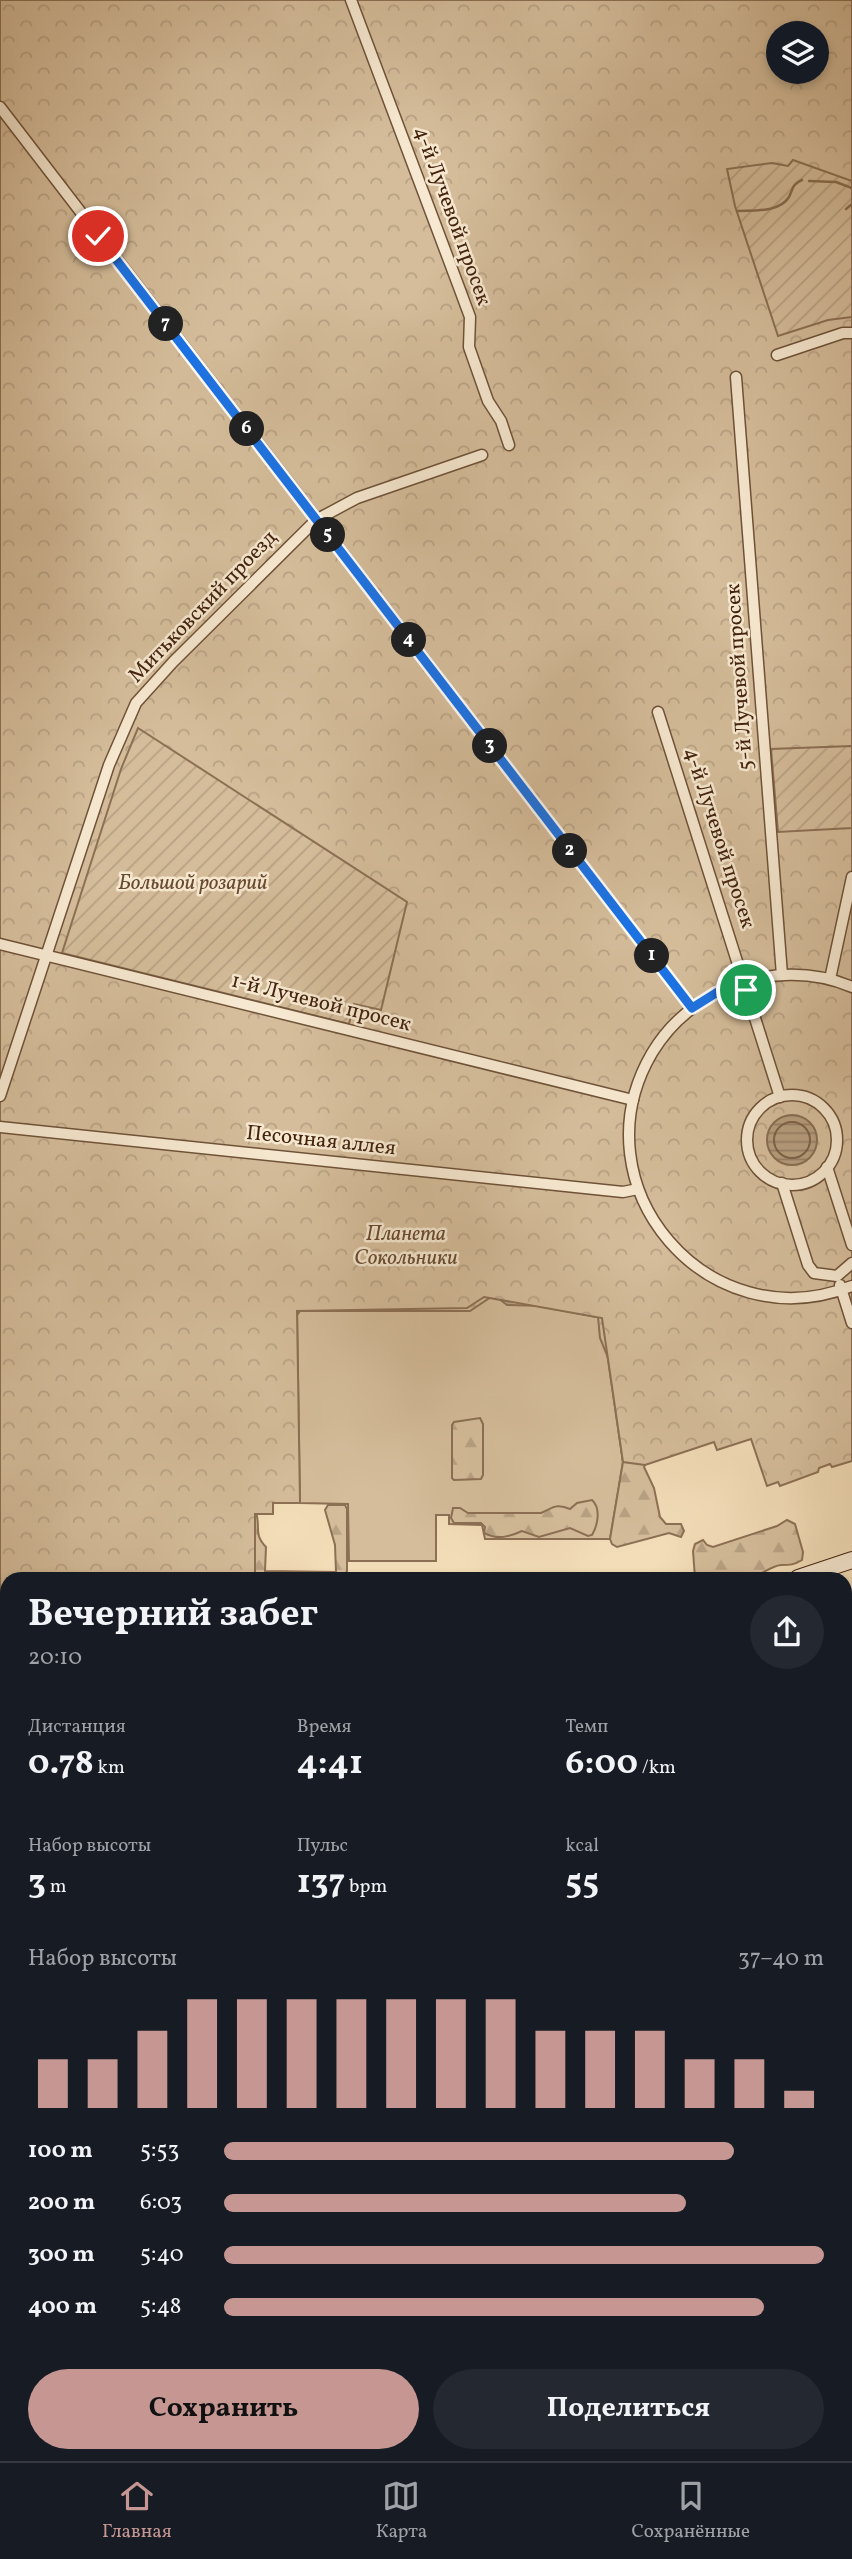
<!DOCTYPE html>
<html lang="ru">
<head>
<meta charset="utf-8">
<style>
  body { margin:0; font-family:Vollkorn,serif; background:#242831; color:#f1f3f6; height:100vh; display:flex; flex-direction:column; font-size:26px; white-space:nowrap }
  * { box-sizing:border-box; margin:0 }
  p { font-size:23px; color:#9ea1a6 }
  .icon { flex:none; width:38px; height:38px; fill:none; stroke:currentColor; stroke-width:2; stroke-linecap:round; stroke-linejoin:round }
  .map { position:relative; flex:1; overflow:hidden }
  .drawer { position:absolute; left:0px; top:1572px; width:852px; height:891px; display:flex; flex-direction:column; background:#171b24; border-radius:21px 21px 0 0; box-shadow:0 4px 10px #0003 }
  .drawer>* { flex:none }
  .tools { position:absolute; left:766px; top:21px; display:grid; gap:14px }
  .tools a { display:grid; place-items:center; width:63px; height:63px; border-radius:50%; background:#171b24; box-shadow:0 4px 10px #0003; font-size:35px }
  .pin { position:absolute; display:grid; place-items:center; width:60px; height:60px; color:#fff; margin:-30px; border:4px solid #fff; border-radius:50%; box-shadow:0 2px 7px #0007 }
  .km { position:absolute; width:35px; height:35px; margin:-18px; border-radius:50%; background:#222; color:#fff; font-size:19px; line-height:35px; text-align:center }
  .round { display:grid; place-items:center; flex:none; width:74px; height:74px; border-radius:37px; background:#242831 }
  .head { display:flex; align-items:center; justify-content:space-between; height:119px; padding:0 28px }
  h1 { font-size:38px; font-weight:700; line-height:52px }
  .stats { display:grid; grid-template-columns:repeat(3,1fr); gap:10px; height:119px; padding:7px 28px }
  .stats div { display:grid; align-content:center }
  .stats b { font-size:35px; font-weight:700 }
  .stats small { font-size:19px; font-weight:400 }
  .stats p { font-size:19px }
  .chart { height:196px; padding:14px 28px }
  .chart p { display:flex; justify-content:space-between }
  .chart svg { width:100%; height:126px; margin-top:7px; stroke:#c59692; stroke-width:6 }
  .button { display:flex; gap:14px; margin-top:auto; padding:14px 28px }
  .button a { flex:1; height:80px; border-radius:42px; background:#c59692; color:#111; font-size:28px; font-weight:700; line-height:80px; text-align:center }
  .button a+a { background:#242831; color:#f1f3f6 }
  ul { padding:0 28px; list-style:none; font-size:23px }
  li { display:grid; grid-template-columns:112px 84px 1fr; align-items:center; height:52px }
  li i { height:18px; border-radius:9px; background:#c59692 }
  .dock { display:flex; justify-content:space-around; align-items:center; height:98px; border-top:2px solid #363941; background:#171b24; font-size:19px; color:#9ea1a6 }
  .dock a { display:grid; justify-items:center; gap:4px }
  .dock .active { color:#c59692 }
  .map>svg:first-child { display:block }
</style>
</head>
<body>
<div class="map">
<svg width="852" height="2461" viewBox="0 0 852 2461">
  <defs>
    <pattern id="forest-firs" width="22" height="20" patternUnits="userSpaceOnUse" patternTransform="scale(1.75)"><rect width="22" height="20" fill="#d5bd9b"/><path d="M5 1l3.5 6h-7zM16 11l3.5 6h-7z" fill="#b8a284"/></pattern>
    <pattern id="park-crowns" width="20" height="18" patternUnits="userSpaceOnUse" patternTransform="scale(1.75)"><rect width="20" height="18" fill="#d5bd9b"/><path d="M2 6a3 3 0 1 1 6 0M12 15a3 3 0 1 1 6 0" fill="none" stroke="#b8a284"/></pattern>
    <pattern id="garden-furrows" width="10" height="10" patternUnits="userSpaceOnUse" patternTransform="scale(1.75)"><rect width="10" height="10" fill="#d5bd9b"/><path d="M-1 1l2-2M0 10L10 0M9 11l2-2" fill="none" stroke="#b8a284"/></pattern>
    <pattern id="water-rules" width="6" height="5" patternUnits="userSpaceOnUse" patternTransform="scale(1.75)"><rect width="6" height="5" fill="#b79e7e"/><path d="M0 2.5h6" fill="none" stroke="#968066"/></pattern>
  </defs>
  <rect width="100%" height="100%" fill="#f3ddb8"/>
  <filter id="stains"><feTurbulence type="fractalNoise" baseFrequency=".00286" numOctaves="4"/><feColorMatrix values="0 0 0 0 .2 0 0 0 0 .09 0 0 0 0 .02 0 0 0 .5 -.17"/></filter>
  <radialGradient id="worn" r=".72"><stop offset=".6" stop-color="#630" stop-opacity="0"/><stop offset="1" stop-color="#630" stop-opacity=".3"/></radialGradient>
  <path fill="#d5bd9b" stroke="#8c7054" stroke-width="2" d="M484,1296L602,1318L623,1462L610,1539H485L482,1525L449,1524V1515H436V1561H349L348,1504L300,1503L297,1311Z"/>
  <g fill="url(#forest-firs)" stroke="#8c7054" stroke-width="2">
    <path d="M416,1285L600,1303L646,1463L644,1467L654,1488L660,1517L666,1524H681L684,1531L681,1537L669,1533L617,1547L612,1544L610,1539L623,1462L609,1360L600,1338L598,1317L546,1306L507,1305L494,1295L470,1311H300L293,1321L279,1314Z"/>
    <path d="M480,1418L483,1424V1475L481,1479L454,1480L452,1478V1425L454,1422Z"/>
    <path d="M592,1500C601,1508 598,1525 592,1535L588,1536L570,1528L539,1537L522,1531C509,1537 498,1540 484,1533L485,1527L481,1523H454L451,1518L453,1508H460L468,1513H541C553,1508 556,1503 570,1509L577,1503Z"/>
    <path d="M328,1505H345L347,1509V1571L343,1578H257V1575L253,1574L255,1511C262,1524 252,1533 266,1547L265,1571L336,1572L335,1545L325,1510Z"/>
    <path d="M787,1520L795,1524L803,1552L802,1560C794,1565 790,1565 781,1565C770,1566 762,1575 751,1578C733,1581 713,1579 695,1578L693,1551L695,1544L703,1540L707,1545L713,1547L777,1526Z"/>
  </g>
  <path fill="url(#park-crowns)" stroke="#8c7054" stroke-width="2" fill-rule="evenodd" d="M0,0H852V1461L832,1467L830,1464L819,1468L818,1472L780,1486L778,1482L767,1486L751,1439L717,1450L714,1442L645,1465L623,1462L602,1318L484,1297L467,1308L297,1311L300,1503H273V1514H255V1578H7V1594L0,1595ZM779,33H817V72H779Z"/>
  <g fill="url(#garden-furrows)" stroke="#8c7054" stroke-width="2">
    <path d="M793,160L852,181V317L828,320L778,336L735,206L727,169L772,163L788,166Z"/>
    <path d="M138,728L407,902L381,1010L354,1004L349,1024L62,953L121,769Z"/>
    <path d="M852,746V828L778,832L771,749Z"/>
    <path d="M851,1819L852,1823L851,1909L845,1892V1821Z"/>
  </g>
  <circle fill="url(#water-rules)" stroke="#896d51" stroke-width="2" cx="792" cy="1140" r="25"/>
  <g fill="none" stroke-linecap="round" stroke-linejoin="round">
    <circle stroke="#7d6046" stroke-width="2" cx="792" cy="1140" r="18"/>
    <g stroke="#896d51" stroke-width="2.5">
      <path d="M809,181L836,182L852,188"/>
      <path d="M846,209L852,204"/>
      <path d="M737,211C753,210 779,213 789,197C793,189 792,184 802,180"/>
    </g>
    <g stroke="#6f5238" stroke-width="13">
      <g id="street">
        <path d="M351,0L460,290L470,317L469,347L488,401L501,421L509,445"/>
        <path d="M0,107L692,1008"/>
        <path d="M777,355L843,333H852"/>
        <path d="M736,377L782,975"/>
        <path d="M658,712L780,1097"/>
        <path d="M0,944L633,1100"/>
        <path d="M830,979L852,877"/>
        <path d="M852,987C813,970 767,971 728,988C697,1001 670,1023 652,1053C574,1186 708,1343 852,1286"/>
        <circle cx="792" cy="1140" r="45"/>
        <path d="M0,1096L109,765L136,703L173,662L316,520L357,498L482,455"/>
        <path d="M0,1127L623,1192L638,1189"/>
        <path d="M827,1167L852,1245"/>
        <path d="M782,1183L808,1265L814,1273L837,1276L852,1263"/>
        <path d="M840,1285L852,1323"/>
        <path d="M845,1734L852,1731"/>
        <path d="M0,1748L7,1747"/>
        <path d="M0,1853L7,1848"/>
        <path d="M845,2014L852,2011"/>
        <path d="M845,2059L852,2072"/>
      </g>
    </g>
    <g stroke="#43230e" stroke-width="18">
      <g id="secondary">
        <path d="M798,1578L852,1560"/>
        <path d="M0,1612H7"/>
        <path d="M0,1926L7,1932"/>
      </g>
    </g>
    <g stroke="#43230e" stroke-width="20">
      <g id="primary">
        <path d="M845,2343L852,2334"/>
        <path d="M845,2385L852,2376"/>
        <path d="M762,2461L766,2455"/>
        <path d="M790,2461L794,2455"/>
      </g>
    </g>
    <use href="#street" stroke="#f7e9d1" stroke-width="10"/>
    <use href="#secondary" stroke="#f7e9d1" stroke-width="16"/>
    <use href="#primary" stroke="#f3ddb8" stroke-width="18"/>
    <g stroke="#43230e" stroke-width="2">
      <path d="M845,2359L852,2350"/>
      <path d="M776,2461L780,2455"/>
    </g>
    <g stroke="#43230e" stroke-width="5">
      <g id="rail">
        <path d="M0,2357L7,2360"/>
        <path d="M0,2373L7,2375"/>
        <path d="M0,2390L7,2392"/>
        <path d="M195,2455L212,2461"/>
        <path d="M215,2455L232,2461"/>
        <path d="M242,2455L259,2461"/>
        <path d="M293,2455L309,2461"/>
      </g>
    </g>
    <use href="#rail" stroke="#f7e9d1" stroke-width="2.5" stroke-dasharray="8" stroke-linecap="butt"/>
  </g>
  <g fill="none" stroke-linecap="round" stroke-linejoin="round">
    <g stroke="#fff" stroke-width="14">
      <path id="route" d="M98,236L692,1008L716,993L744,981L746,990"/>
    </g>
    <use href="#route" stroke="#1a73e8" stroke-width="9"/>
  </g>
  <g text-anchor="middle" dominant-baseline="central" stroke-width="5" stroke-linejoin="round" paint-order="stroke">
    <g font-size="21" fill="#43230e" stroke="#f7e9d1">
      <text transform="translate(452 216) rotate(70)">4-й Лучевой просек</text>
      <text transform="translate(203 607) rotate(-46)">Митьковский проезд</text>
      <text transform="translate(740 677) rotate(-94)">5-й Лучевой просек</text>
      <text transform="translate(719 838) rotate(72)">4-й Лучевой просек</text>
      <text transform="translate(321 1003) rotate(14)">1-й Лучевой просек</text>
      <text transform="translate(321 1141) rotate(6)">Песочная аллея</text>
    </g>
    <g font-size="21" font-style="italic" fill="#684a31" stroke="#f7e9d1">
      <text x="193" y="883">Большой розарий</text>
      <text x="406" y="1234">Планета<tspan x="406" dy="24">Сокольники</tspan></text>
    </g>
  </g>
  <rect width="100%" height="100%" filter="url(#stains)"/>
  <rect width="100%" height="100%" fill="url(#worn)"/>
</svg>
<div class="tools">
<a><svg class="icon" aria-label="layers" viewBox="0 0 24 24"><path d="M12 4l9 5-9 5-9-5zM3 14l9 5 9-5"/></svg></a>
</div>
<div class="pin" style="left:746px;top:990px;background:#1e9e55"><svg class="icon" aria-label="arrive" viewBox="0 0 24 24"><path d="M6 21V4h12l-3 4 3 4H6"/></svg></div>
<div class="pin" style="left:98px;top:236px;background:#d93025"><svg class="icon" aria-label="check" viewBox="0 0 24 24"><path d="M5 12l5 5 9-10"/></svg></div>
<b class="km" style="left:652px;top:956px">1</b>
<b class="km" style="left:570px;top:851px">2</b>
<b class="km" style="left:490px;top:746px">3</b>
<b class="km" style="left:409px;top:640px">4</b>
<b class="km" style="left:328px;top:535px">5</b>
<b class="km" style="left:247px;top:429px">6</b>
<b class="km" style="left:166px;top:324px">7</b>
<section class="drawer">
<div class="head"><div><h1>Вечерний забег</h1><p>20:10</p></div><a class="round"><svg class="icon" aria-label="share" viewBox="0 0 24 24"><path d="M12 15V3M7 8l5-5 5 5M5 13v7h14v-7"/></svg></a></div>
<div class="stats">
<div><p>Дистанция</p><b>0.78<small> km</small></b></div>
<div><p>Время</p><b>4:41</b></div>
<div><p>Темп</p><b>6:00<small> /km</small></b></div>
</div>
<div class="stats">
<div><p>Набор высоты</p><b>3<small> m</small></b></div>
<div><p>Пульс</p><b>137<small> bpm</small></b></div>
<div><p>kcal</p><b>55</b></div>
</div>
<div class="chart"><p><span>Набор высоты</span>37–40 m</p>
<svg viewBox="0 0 160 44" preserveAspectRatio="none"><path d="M5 44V27M15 44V27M25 44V17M35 44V6M45 44V6M55 44V6M65 44V6M75 44V6M85 44V6M95 44V6M105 44V17M115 44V17M125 44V17M135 44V27M145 44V27M155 44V38"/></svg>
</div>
<ul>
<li><b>100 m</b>5:53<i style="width:85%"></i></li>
<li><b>200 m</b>6:03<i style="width:77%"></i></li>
<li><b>300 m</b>5:40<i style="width:100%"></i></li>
<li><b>400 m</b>5:48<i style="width:90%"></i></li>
</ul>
<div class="button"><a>Сохранить</a><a>Поделиться</a></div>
</section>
</div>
<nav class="dock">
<a class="active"><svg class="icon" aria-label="home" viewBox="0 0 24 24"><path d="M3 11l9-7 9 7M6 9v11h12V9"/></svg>Главная</a>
<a><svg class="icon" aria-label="map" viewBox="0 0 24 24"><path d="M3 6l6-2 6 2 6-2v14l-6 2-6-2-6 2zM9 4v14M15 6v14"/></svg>Карта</a>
<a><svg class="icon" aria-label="saved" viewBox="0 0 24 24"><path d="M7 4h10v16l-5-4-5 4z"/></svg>Сохранённые</a>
</nav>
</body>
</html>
